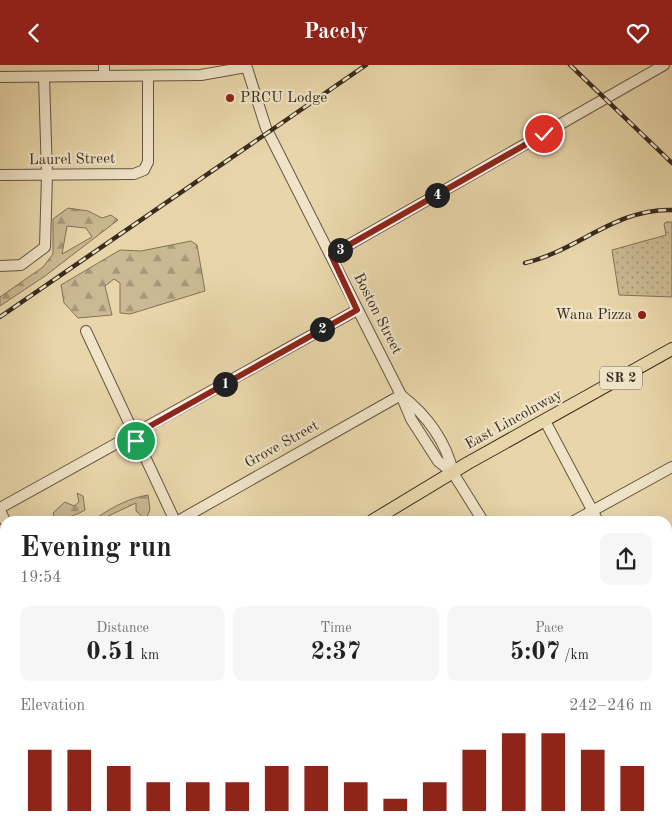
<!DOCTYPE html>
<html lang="en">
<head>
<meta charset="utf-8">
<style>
  body { margin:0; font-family:"Old Standard TT",serif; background:#f6f6f6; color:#222; height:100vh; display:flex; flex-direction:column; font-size:19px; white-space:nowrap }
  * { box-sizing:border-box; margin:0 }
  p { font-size:16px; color:#767676 }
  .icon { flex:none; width:28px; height:28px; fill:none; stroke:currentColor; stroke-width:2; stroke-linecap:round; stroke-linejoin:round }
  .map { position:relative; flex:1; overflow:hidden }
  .drawer { position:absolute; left:0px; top:451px; width:672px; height:321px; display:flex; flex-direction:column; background:#fff; border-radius:15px 15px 0 0; box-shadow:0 5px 20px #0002 }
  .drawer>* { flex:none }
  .pin { position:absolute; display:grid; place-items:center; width:42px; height:42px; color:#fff; margin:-21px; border:2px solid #fff; border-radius:50%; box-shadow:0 1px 5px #0007 }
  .km { position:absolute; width:25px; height:25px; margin:-12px; border-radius:50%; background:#222; color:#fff; font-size:14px; line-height:25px; text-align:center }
  .round { display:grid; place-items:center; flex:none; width:52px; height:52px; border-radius:10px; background:#f6f6f6 }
  .summary { display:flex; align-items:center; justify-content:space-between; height:85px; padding:0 20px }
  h1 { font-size:28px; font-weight:800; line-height:38px }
  .figures { display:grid; grid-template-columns:repeat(3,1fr); gap:8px; height:85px; padding:5px 20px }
  .figures div { display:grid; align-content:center; border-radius:10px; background:#f6f6f6; text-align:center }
  .figures b { font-size:25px; font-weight:800 }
  .figures small { font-size:14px; font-weight:400 }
  .figures p { font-size:14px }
  .chart { height:140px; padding:10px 20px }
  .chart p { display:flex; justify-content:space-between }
  .chart svg { width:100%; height:90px; margin-top:5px; stroke:#8f2418; stroke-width:6 }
  header { display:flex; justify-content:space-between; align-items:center; height:65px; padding:0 20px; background:#8f2418; color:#fff; font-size:22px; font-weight:800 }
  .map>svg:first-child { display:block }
</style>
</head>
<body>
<header><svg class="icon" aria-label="back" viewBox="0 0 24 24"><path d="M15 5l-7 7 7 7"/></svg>Pacely<svg class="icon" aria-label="heart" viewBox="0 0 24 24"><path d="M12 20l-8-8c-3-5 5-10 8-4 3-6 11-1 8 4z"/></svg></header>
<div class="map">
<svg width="672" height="772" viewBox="0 0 672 772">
  <defs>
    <pattern id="grass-dots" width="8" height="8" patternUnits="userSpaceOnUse" patternTransform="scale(1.25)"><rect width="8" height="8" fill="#cab992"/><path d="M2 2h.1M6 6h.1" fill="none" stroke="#a59777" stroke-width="1.8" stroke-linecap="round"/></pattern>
    <pattern id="forest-firs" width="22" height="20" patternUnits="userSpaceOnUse" patternTransform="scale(1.25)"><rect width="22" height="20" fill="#cab992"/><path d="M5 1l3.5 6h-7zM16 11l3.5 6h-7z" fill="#a59777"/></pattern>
  </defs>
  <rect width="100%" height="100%" fill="#e8d6aa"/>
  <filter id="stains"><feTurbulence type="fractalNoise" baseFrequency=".004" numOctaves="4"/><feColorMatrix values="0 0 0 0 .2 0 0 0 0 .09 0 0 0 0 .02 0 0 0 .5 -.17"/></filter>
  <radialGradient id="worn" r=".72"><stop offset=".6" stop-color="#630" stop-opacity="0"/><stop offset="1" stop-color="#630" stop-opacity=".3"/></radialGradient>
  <path fill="url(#grass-dots)" stroke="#827258" d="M666,157H672V232L619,230L612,185L666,170L664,159Z"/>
  <g fill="url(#forest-firs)" stroke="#827258" fill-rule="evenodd">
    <path d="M68,143L88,146L102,153L111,150L118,155L45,211L0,241V232L43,202L53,189V154ZM67,161L86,163L92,172L62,189Z"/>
    <path d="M191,176L197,180L205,226L130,249L120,248V218L114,214L105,221L112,250L78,253L64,238L61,220L120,185L141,186Z"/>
    <path d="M77,428L83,431L85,445C77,450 63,454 56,456L53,448L65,437L74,441L79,437Z"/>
    <path d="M148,430L150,444L146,455L136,446V438L104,453L98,452C114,441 130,433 148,430Z"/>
  </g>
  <path fill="#cab992" stroke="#827258" d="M5,753V768H90L91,772H0V754Z"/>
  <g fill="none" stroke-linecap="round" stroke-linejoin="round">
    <g stroke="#655642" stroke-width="12">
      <g id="minor">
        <path d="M246,0L266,63L401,330L411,354L438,396L453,408L483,456"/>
        <path d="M104,11V0"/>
        <path d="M0,12L201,10L246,2"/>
        <path d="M0,110L134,109L144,105L148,97V11"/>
        <path d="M331,190L664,0"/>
        <path d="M0,201L21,200L45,182L47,110L44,12"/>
        <path d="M86,266L175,456"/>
        <path d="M402,331C427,350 447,378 453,408"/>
        <path d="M545,356L598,456"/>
        <path d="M0,443L357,245"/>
        <path d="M0,445L5,456"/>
        <path d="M178,456L401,330"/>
        <path d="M574,456L672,402"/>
        <path d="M668,522L672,520"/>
        <path d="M0,553L5,551"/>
        <path d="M668,621H672"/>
        <path d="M668,745H672"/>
        <path d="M146,768L148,772"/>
        <path d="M237,772V768"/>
        <path d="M326,772V768"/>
        <path d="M409,772V768"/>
        <path d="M612,772V768"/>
      </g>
    </g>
    <g stroke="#392c1f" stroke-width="14">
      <g id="major">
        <path d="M372,456L468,398L672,284"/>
        <path d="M0,655L5,652"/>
      </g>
    </g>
    <use href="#minor" stroke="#f0e4c8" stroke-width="10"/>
    <use href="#major" stroke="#e8d6aa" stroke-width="12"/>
    <g stroke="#392c1f" stroke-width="4.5">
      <g id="rail">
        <path d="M570,0L672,98"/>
        <path d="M525,198C577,186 616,143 672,145"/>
        <path d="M0,252L366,0"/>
      </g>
    </g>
    <use href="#rail" stroke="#f0e4c8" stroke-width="2.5" stroke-dasharray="8" stroke-linecap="butt"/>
  </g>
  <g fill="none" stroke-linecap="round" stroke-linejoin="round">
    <g stroke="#fff" stroke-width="10">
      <path id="route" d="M136,376L134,370L357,245L331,190L544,69"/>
    </g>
    <use href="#route" stroke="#8f2418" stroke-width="6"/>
  </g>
  <g fill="#8f2418" stroke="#f0e4c8" stroke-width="2">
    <circle cx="230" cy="33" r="5"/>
    <circle cx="642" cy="250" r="5"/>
  </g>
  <g text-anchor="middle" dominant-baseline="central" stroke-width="4.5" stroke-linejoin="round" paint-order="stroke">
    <rect fill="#f0e4c8" stroke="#706352" stroke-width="1" x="600" y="301.5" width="42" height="23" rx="4"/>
    <g font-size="14" font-weight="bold" fill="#392c1f">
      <text x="621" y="313">SR 2</text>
    </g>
    <g font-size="15" fill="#392c1f" stroke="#f0e4c8" text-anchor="start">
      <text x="240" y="33">PRCU Lodge</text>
      <text x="632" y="250" text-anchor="end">Wana Pizza</text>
    </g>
    <g font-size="15" fill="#392c1f" stroke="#f0e4c8">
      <text transform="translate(72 95) rotate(-1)">Laurel Street</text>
      <text transform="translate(377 249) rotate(63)">Boston Street</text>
      <text transform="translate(514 355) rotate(-29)">East Lincolnway</text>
      <text transform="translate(282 380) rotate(-29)">Grove Street</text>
    </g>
  </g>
  <rect width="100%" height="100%" filter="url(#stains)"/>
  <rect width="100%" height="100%" fill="url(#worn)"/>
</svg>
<div class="pin" style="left:136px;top:376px;background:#1e9e55"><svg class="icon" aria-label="arrive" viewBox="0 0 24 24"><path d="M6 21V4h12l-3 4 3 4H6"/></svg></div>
<div class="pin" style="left:544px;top:69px;background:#d93025"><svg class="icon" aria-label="check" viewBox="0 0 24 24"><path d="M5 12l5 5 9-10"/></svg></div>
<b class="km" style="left:225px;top:319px">1</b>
<b class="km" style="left:322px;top:264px">2</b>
<b class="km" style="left:340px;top:185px">3</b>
<b class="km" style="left:437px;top:130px">4</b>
<section class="drawer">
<div class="summary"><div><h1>Evening run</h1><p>19:54</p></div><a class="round"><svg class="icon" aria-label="share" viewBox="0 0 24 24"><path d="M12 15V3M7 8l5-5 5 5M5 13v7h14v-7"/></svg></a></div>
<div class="figures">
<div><p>Distance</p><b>0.51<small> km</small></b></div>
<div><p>Time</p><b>2:37</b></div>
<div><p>Pace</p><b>5:07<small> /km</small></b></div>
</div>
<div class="chart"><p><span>Elevation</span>242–246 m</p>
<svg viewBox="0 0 160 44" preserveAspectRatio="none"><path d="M5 44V14M15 44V14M25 44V22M35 44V30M45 44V30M55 44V30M65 44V22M75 44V22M85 44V30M95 44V38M105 44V30M115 44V14M125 44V6M135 44V6M145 44V14M155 44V22"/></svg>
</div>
</section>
</div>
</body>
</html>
